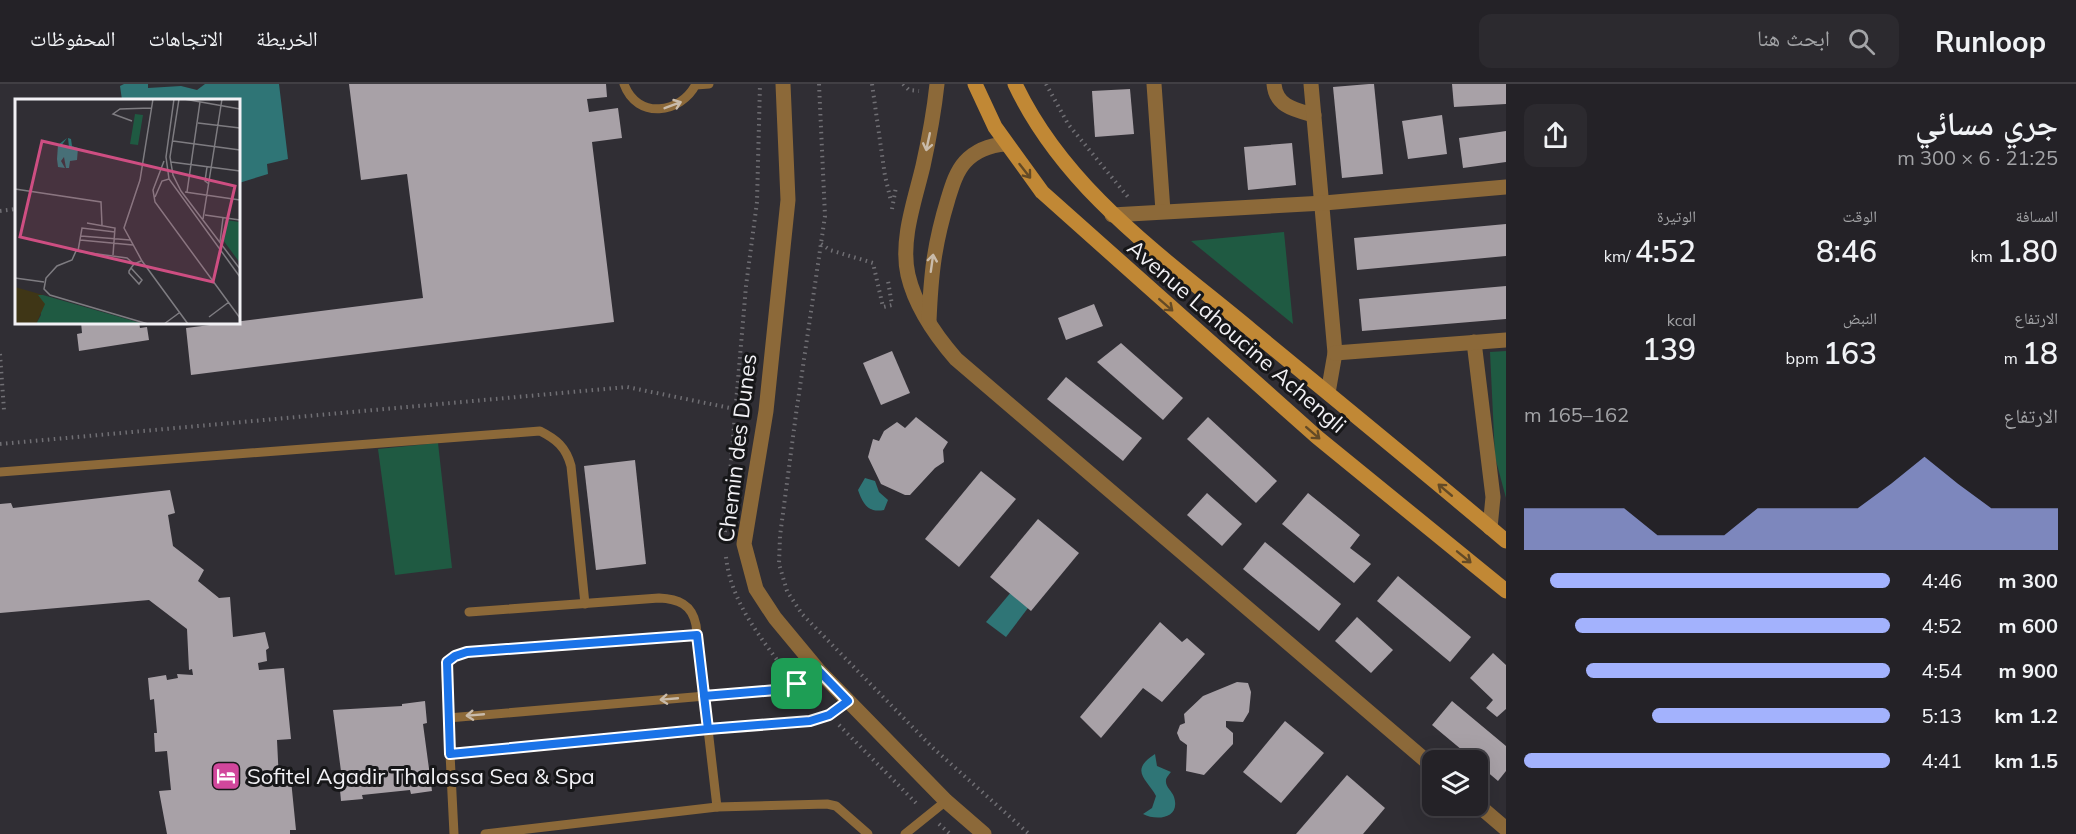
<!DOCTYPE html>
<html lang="ar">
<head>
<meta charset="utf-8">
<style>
  body { margin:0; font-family:Mulish,"Noto Naskh Arabic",sans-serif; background:#2c2a2f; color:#f1f3f6; direction:rtl; height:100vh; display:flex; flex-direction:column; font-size:22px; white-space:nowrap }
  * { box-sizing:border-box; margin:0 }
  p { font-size:20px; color:#a3a4a7 }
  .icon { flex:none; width:33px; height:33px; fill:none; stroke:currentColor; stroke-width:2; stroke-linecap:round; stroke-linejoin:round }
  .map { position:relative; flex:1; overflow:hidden; direction:ltr }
  .panel { display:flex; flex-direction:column; background:#242227; width:570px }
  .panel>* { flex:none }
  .fabs { position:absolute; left:1422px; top:666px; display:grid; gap:12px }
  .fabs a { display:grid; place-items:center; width:66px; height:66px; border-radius:12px; background:#242227; box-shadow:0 6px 24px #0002,0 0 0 2px #413f44; font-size:30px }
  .pin { position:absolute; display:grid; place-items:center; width:51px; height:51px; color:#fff; margin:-26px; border-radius:12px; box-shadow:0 3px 9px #0006 }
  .round { display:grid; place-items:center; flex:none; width:63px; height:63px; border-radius:12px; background:#2c2a2f }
  .overview { display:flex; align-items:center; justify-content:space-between; height:102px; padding:0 18px }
  h1 { font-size:33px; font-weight:600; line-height:45px }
  .figures { display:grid; grid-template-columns:repeat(3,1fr); gap:9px; height:102px; padding:6px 18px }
  .figures div { display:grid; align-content:center }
  .figures b { font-size:30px; font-weight:600 }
  .figures small { font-size:16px; font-weight:400 }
  .figures p { font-size:16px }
  .chart { height:168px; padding:12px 18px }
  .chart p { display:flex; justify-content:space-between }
  .chart svg { width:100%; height:108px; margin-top:6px; fill:#a3b2fd; opacity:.7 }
  ul { padding:0 18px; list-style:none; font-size:20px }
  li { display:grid; grid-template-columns:96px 72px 1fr; align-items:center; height:45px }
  li i { height:15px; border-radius:8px; background:#a3b2fd }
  header { display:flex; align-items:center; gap:36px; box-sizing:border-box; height:84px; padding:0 30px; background:#242227; border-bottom:2px solid #413f44 }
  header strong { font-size:28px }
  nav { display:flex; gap:33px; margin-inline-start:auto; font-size:21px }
  .search { width:420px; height:54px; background:#2c2a2f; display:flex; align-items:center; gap:15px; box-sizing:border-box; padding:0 21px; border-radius:12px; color:#a3a4a7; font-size:22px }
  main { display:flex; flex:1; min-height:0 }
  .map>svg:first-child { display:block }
</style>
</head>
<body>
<header>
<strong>Runloop</strong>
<div class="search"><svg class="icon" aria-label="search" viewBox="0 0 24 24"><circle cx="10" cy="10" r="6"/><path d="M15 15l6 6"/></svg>ابحث هنا</div>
<nav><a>الخريطة</a><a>الاتجاهات</a><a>المحفوظات</a></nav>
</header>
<main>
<section class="panel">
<div class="overview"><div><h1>جري مسائي</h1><p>21:25 · 6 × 300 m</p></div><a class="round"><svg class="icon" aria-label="share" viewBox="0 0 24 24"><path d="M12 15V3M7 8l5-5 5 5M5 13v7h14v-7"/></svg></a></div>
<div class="figures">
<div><p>المسافة</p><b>1.80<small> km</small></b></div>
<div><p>الوقت</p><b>8:46</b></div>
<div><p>الوتيرة</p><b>4:52<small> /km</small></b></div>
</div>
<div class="figures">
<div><p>الارتفاع</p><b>18<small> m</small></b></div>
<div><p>النبض</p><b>163<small> bpm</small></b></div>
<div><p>kcal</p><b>139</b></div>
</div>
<div class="chart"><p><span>الارتفاع</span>162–165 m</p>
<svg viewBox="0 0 160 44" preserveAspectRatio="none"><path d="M0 44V27L10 27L20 27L30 27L40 38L50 38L60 38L70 27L80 27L90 27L100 27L110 17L120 6L130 17L140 27L150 27L160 27V44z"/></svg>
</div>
<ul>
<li><b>300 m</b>4:46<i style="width:93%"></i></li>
<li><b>600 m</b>4:52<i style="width:86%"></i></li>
<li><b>900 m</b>4:54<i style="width:83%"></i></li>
<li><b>1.2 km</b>5:13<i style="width:65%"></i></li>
<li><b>1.5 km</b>4:41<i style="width:100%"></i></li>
</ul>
</section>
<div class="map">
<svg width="1506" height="750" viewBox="0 0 1506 750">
  <rect width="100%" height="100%" fill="#302e34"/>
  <g fill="#1f5a42">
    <path d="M1284,148L1293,240L1191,157Z"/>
    <path d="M1506,267V414L1495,373L1490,268Z"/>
    <path d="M438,359L452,484L395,491L378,365Z"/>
  </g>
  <g fill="#2f7576">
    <path d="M124,0H148V4L181,2L197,6L205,0H279L288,75L267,80L268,90L239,99L238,16H122L120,2Z"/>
    <path d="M865,394L875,397L879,408L888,416L884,426C868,429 863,420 858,406Z"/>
    <path d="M1012,507L1031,520L1006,553L986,538Z"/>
    <path d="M1155,670L1157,682L1171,688C1170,689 1166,694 1166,696C1165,703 1172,707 1174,713C1181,735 1156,737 1143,730L1152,724L1156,712C1148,696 1128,687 1155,670Z"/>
  </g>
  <g fill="#a8a1a7">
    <path d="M349,0H606L607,13L587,15L589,28L618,24L622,54L592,58L614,238L191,291L186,244L423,214L407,90L361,96Z"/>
    <path d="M1369,0H1374L1383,90L1342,94L1333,3Z"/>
    <path d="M1452,0H1506V20L1454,23Z"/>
    <path d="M1130,5L1134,50L1095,53L1092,7Z"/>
    <path d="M1442,31L1447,70L1408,75L1402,37Z"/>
    <path d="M1506,47V78L1463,84L1459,54Z"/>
    <path d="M1292,59L1296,101L1248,106L1244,63Z"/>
    <path d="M1506,140V172L1357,186L1354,154Z"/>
    <path d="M1506,202V235L1362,247L1359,215Z"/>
    <path d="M1094,220L1103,242L1066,256L1058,234Z"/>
    <path d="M81,238H139L140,244L147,243L149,256L79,267L77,250L82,249Z"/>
    <path d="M1121,259L1183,314L1163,336L1097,278Z"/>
    <path d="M892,267L910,309L881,321L863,279Z"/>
    <path d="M1066,293L1142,354L1123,377L1047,315Z"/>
    <path d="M916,333L948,358L943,366L944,378L935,384L910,411H905L881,400L868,373L873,355L879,357L884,347L897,338L905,344Z"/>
    <path d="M1208,333L1277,397L1256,419L1187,355Z"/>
    <path d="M635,376L646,480L596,486L584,382Z"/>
    <path d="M981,387L1016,415L959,483L925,455Z"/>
    <path d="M170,406L175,429L168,431L173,462L204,486L198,497L219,514L230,513L233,553L265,548L269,564L266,566L267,577L258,579L259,586L284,584L291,655L277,656L279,697L291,696L296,746H290V750H167L159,707L171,706L167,667L155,668L154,649H157L154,615L150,616L148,594L166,591L167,596L178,594L177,590L193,591L192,585L189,586L187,545L149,516L0,529V420L11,419L13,424Z"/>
    <path d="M1207,409L1242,440L1222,462L1187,431Z"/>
    <path d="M1308,409L1360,451L1350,464L1371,480L1354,499L1282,440Z"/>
    <path d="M1038,435L1079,469L1031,527L990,493Z"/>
    <path d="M1265,458L1341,520L1319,547L1243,485Z"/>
    <path d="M1398,492L1471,553L1450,578L1377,517Z"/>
    <path d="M1357,533L1393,566L1371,589L1335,557Z"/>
    <path d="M1160,538L1182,558L1187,554L1205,570L1162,618L1143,604L1101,654L1080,633Z"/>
    <path d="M1493,569L1506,581V625L1497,633L1486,624L1493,616L1470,594Z"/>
    <path d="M1237,598L1248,599L1251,608L1249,628L1243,638L1226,637V643L1233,649V660L1204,691L1186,687L1187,661L1180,656L1177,649L1180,641L1185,639L1184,630L1203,612Z"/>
    <path d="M425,617L427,639L423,640L432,707L411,710L410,706L362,711L363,715L341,717L339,695H342L333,626L402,622V620Z"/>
    <path d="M1452,617L1506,662V687L1498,697L1478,680V676H1474L1432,641Z"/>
    <path d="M1285,637L1324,669L1281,719L1243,688Z"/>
    <path d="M1347,691L1385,724L1363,750H1296Z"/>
  </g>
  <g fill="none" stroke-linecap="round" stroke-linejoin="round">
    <g stroke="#706f74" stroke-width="4" stroke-dasharray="1.5 4.5" stroke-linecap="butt">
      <path d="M819,0L825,132L796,330L780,452L779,480L787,507L802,530L932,663L1029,750"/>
      <path d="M872,0L885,92L891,117"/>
      <path d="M903,0L909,6L919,7"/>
      <path d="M1046,0L1068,40L1128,113"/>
      <path d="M892,125L896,103"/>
      <path d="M0,127L16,125"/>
      <path d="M821,160L830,166L873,179L883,223L892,221L888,197"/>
      <path d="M0,270L4,326"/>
      <path d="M0,360L627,303L735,325"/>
      <path d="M725,448L746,202L757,118L760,0"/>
      <path d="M726,473C731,518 760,553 787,589"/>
      <path d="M839,641L918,721"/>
      <path d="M939,740L950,750"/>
    </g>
    <g stroke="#8c6939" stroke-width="9">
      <path d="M624,0C637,36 681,30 696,0"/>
      <path d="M696,1L709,0"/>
      <path d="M0,388L540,347C556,355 566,363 571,382L585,520"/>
      <path d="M469,528L659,514C678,515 692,520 696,541L717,723"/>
      <path d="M448,634L776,606L797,600L819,587"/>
      <path d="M450,670L810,637L829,631L848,617"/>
      <path d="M454,750L446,589L447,578L455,571L467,568L697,551"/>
      <path d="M485,750L717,723L827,720L836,722L868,750"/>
      <path d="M905,750L946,717"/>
    </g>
    <g stroke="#8c6939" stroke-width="15">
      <path d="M783,0L788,116L766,327L744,460L756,505L775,534L819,587L946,717L984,750"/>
      <path d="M937,0C934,28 929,55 923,82C915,116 900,156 908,191C915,221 936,252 956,275L1432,682"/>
      <path d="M1154,0L1163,127"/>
      <path d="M1274,0C1276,23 1296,26 1314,31"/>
      <path d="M1311,0L1335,269L1328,309"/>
      <path d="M1112,131L1324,119L1506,103"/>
      <path d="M929,237C931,190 934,161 948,115C952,102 956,88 965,78C976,66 991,61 1006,60"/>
      <path d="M1474,258L1493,413L1490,444"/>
      <path d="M1335,269L1506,256"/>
      <path d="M1478,721L1506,745"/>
    </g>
    <g stroke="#c18835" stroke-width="15">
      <path d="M975,0L995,43L1042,108L1317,353L1506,507"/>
      <path d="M1015,0C1065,106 1163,173 1251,246C1336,316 1422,386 1506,457"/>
    </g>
  </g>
  <defs><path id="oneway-shaft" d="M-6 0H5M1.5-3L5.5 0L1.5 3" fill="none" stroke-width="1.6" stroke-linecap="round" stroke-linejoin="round" transform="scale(1.5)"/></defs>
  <g stroke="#c9bbaa">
    <use href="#oneway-shaft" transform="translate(673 21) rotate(-21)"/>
    <use href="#oneway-shaft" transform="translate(928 58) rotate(102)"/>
    <use href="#oneway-shaft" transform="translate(932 179) rotate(-82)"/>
    <use href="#oneway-shaft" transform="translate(669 615) rotate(175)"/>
    <use href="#oneway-shaft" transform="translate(475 631) rotate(175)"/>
  </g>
  <g stroke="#634a26">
    <use href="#oneway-shaft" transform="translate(1025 87) rotate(52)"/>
    <use href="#oneway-shaft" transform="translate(1166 221) rotate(41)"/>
    <use href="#oneway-shaft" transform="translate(1313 349) rotate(41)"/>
    <use href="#oneway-shaft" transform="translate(1445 406) rotate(-140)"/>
    <use href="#oneway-shaft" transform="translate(1464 473) rotate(39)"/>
  </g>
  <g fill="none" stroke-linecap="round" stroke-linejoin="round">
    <g stroke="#fff" stroke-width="12">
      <path id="route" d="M797,600L776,606L704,612L708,645L450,670L447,578L455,572L467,568L697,551L708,645L810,637L829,631L848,617L819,587L797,600"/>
    </g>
    <use href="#route" stroke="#1a73e8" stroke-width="8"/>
  </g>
  <defs>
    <g id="hotel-square" transform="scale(1.5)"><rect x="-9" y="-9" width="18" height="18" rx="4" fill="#d1479c" stroke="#171719"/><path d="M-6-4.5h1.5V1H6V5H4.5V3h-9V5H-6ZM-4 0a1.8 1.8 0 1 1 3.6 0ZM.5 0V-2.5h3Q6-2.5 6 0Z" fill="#fff"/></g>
  </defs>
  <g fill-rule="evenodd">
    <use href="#hotel-square" x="226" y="692"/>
  </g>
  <g text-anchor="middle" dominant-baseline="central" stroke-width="6" stroke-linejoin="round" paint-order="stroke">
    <g font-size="22" fill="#f2f1f5" stroke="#171719">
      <text transform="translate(1237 252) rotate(41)">Avenue Lahoucine Achengli</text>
      <text transform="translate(737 364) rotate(-83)">Chemin des Dunes</text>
    </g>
    <g font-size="22" fill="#f2f1f5" stroke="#171719" text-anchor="start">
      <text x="247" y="692">Sofitel Agadir Thalassa Sea &amp; Spa</text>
    </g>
  </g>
  <g transform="translate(15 15)">
    <rect width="225" height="225" fill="#302e34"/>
    <path d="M120,15L128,16L123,46L115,45ZM210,121L225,123V164L208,141ZM23,196H28L129,225H21L26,216Z" fill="#1f5a42"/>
    <path d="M0,188L28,196H23L30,205L21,225H0Z" fill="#3f3616"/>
    <path d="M52,39L46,47L54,48L53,39L56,40L57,47L63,49L62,61L55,62L54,69H51L49,58L46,62L50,69L43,68L42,60L43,46Z" fill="#2f7576"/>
    <path fill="none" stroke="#7e7c81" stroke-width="1.5" d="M138,0L125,81L109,129L127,162L173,225M159,0L151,58L154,80L225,178M164,0L155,58L158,76L166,92L225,170M169,0L225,10M117,22L98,15L105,10L136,9M183,24L225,29M158,42L225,51M149,62L138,91L140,103L225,219M156,63L225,72M192,68L190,82L194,85M0,90L86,103L87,126M170,93L225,101M172,93L185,3M140,98L147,82L154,80M190,116L225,121M188,120L207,0M72,124L100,129L98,156M66,137L115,141M65,141L118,146M205,143L208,119M63,152L67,129L100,133M126,162L119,165L112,159L61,152L57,161L42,167L31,179L29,190L35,196L133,225M116,169L127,181L124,185L114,174V172L116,169L119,165M0,179L29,183M194,218L214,203M149,225L164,214"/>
    <path fill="#ce4e82" fill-opacity="0.15" stroke="#ce4e82" stroke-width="3" d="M27,42L220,87L198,183L5,138Z"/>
    <rect width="225" height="225" fill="none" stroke="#f2f1f5" stroke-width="3"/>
  </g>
</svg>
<div class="fabs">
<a><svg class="icon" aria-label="layers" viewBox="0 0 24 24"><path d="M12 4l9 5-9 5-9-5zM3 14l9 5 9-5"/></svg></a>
</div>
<div class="pin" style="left:797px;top:600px;background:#1e9e55"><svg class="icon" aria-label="arrive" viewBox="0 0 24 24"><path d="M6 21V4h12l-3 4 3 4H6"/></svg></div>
</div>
</main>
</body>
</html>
